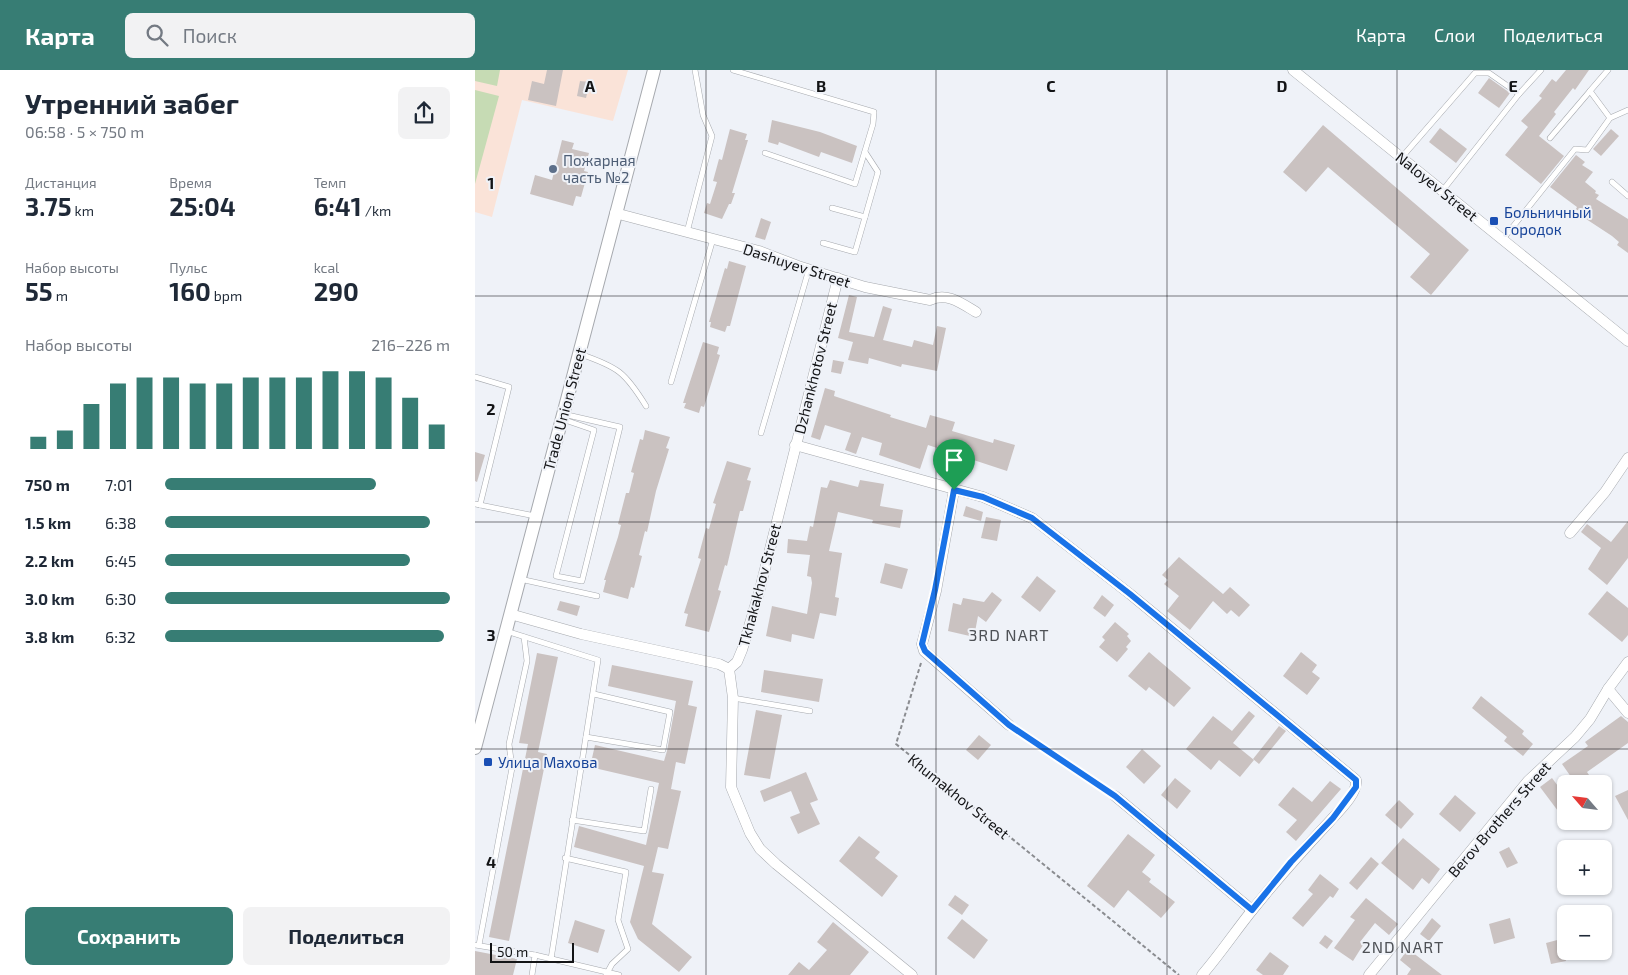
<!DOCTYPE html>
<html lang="ru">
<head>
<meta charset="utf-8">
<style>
  body { margin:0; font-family:"Exo 2",sans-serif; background:#f2f2f3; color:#1f2937; height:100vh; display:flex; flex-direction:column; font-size:19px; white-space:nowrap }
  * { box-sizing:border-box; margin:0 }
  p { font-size:16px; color:#747a83 }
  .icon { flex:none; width:28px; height:28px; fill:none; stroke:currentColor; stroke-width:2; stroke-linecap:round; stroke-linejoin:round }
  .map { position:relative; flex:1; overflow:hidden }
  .sheet { display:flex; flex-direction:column; background:#fff; width:475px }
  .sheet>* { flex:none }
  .needle { width:32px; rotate:298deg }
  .controls { position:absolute; left:1082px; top:705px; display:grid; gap:10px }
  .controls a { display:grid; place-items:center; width:55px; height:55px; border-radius:8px; background:#fff; box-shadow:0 1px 4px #0004; font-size:25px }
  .scale { position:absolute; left:15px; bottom:12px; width:84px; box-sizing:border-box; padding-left:5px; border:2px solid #131416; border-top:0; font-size:14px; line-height:18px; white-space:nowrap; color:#131416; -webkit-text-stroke:4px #eff2f8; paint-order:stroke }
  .pin { position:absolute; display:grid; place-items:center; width:42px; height:42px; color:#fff; margin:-51px -21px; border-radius:50% 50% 50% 0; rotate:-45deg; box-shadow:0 0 5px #0007 }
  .pin .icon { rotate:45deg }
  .round { display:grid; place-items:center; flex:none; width:52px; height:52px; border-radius:8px; background:#f2f2f3 }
  .overview { display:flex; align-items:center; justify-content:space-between; height:85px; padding:0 25px }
  h1 { font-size:28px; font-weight:700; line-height:38px }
  .figures { display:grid; grid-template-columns:repeat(3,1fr); gap:8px; height:85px; padding:5px 25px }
  .figures div { display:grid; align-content:center }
  .figures b { font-size:25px; font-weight:700 }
  .figures small { font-size:14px; font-weight:400 }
  .figures p { font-size:14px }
  .chart { height:140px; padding:10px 25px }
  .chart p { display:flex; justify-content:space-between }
  .chart svg { width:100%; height:90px; margin-top:5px; stroke:#377d74; stroke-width:6 }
  .primary-button { display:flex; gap:10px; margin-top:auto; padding:10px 25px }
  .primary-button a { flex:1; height:58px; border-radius:8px; background:#377d74; color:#fff; font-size:20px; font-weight:700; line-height:58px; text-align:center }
  .primary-button a+a { background:#f2f2f3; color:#1f2937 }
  ul { padding:0 25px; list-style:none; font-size:16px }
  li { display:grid; grid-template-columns:80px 60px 1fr; align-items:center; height:38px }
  li i { height:12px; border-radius:6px; background:#377d74 }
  header { display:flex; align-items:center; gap:30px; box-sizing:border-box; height:70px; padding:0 25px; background:#377d74; color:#fff }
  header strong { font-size:24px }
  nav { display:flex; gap:28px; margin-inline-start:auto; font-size:18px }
  .search { width:350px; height:45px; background:#f2f2f3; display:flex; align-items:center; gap:12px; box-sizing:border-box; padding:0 18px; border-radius:8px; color:#747a83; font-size:19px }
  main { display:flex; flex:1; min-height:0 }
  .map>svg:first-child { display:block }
</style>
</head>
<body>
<header>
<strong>Карта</strong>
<div class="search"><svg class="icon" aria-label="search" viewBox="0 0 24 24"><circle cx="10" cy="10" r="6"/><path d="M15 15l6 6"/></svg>Поиск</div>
<nav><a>Карта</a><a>Слои</a><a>Поделиться</a></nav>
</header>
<main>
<section class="sheet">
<div class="overview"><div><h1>Утренний забег</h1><p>06:58 · 5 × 750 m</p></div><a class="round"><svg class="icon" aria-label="share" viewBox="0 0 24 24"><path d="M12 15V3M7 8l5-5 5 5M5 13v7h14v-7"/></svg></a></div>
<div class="figures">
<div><p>Дистанция</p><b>3.75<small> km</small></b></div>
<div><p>Время</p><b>25:04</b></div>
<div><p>Темп</p><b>6:41<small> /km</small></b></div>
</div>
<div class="figures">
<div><p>Набор высоты</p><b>55<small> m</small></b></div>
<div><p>Пульс</p><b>160<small> bpm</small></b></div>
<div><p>kcal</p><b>290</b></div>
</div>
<div class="chart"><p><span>Набор высоты</span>216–226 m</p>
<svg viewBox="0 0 160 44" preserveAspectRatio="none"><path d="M5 44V38M15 44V35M25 44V22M35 44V12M45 44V9M55 44V9M65 44V12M75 44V12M85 44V9M95 44V9M105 44V9M115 44V6M125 44V6M135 44V9M145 44V19M155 44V32"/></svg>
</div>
<ul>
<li><b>750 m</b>7:01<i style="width:74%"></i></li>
<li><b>1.5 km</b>6:38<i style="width:93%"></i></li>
<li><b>2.2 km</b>6:45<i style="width:86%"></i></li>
<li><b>3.0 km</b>6:30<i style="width:100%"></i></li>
<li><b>3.8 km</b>6:32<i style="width:98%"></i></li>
</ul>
<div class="primary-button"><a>Сохранить</a><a>Поделиться</a></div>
</section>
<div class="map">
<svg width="1153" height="905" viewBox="0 0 1153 905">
  <rect width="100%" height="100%" fill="#eff2f8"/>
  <path fill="#fae3d8" d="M0,0H153L138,51L47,30L17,147L0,142Z"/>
  <g fill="#c6dbb4">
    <path d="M0,0H25L22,16L0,11Z"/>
    <path d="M0,20L24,26L0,114Z"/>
  </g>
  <g fill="#cac2c1">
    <path d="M72,0H88L81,36L53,30L57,11L69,14Z"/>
    <path d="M1091,0H1114L1100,20L1098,18L1079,42L1081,44L1064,66L1089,86L1066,114L1030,85L1053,57L1046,51L1067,28L1064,26L1077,9L1081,12Z"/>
    <path d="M1014,8L1035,23L1024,38L1003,23Z"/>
    <path d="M105,11L115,12L111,28L102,26Z"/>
    <path d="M297,50L345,62L382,76L377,93L346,82L344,87L304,72L303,75L293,72Z"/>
    <path d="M848,55L994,180L956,225L935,207L955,184L853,97L831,122L808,102Z"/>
    <path d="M965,58L992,79L981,93L954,72Z"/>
    <path d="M255,59L272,64L270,70H273L257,123H260L256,134H254L247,149L229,143L232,133L235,134L242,112L238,111L244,89L247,90Z"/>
    <path d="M1136,59L1144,66L1126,86L1118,79Z"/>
    <path d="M87,70L99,73L97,79L114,83L109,101L113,102L106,127L101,126L98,136L55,124L60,105L77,110Z"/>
    <path d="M1101,85L1110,92L1107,95L1118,102L1110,112L1121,121L1120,123L1124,125L1121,129L1153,149V183L1142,175L1144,172L1137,166L1108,147L1109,145L1101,139L1102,137L1075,117Z"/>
    <path d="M286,148L296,152L290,170L280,167Z"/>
    <path d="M254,191L271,196L255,256H252L250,262L235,257L236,252H234L250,198L252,199Z"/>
    <path d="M374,225L382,227L374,262L399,267L408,236L417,239L408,270L437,277L439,270L458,275L462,256L471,258L462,301L427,294L426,297L394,288L393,294L373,290L378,272L363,268Z"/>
    <path d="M228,272L244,277L242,284L245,285L229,337L226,336L224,343L209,338L211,333H208Z"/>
    <path d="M358,290L369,292L366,304L356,302Z"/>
    <path d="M350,318L360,321L359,326L416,345L415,347L451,358L455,345L480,352L477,361L518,373L519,369L540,375L532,401L453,375L445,399L404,385L407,373L387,367L381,384L370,380L376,363L350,355L345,370L336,367Z"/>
    <path d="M170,360L195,367L191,378L194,379L181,421L172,462L170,461L164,485L167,486L159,518L156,517L153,529L128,522L131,510H129L143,467L146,455L143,454L151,423H154L159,403L156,402L165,369L168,370Z"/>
    <path d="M0,382L10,385L2,412L0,411Z"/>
    <path d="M252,391L276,398L272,410L276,411L268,441H265L252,496L250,495L243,520L246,521L234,562L210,556L213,544L209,543L226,489L223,488L231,458L234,459L241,434L238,433Z"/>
    <path d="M355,410L383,417L385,410L409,414L405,436L428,440L425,458L397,453L398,450L363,442L354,481L367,483L360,527L364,528L361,546L345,543L339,569L317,564L316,572L291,566L297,536L332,544L337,513L336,507L332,506L335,485L312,483L313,469L332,471L335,456L338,457L346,417L352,418Z"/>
    <path d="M491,436L508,442L506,451L488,446Z"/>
    <path d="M511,447L526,450L522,471L506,468Z"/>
    <path d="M1153,451V488L1132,515L1113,499L1126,478L1106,462L1112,454L1136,472Z"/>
    <path d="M704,487L748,524L755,517L775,535L764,547L756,540L752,544L738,531L715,560L692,541L704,526L689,514L693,510L687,505Z"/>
    <path d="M410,493L433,499L427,519L405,513Z"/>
    <path d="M562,506L581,521L565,542L546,527Z"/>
    <path d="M1132,521L1153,538V565L1147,572L1113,544Z"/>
    <path d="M517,522L527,530L511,552L503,546L499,567L473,561L478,533L486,535L488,528L509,532Z"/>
    <path d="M627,525L639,535L630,547L618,538Z"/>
    <path d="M85,531L105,536L102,546L82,540Z"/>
    <path d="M640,552L654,564L652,566L656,571L651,577L653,579L642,592L624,577L630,570L627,567Z"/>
    <path d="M674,582L716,618L699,637L674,617L671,621L653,606Z"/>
    <path d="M826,582L842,595L837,602L845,608L832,625L808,606Z"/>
    <path d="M62,583L83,587L63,682L72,684L34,871L14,867L53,674L44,673Z"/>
    <path d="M137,595L218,611L213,635L222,637L210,694L201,692L196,719L206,721L193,779L183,777L177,802L189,804L177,854L217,887L204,902L163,869L155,852L169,796L99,777L104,756L171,775L184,713L115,697L120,675L189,691L192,681L201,631L133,616Z"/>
    <path d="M289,600L348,609L344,632L286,622Z"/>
    <path d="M1006,626L1049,661L1047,664L1058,674L1048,686L1029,671L1032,667L997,638Z"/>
    <path d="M281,640L307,645L295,709L269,705Z"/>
    <path d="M774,641L780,646L758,673L779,690L765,707L744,690L736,700L711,679L738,646L757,661Z"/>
    <path d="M1146,646L1153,652V673L1112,702L1120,714H1101L1087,694L1113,676L1110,672Z"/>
    <path d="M804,656L811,661L784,694L778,689Z"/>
    <path d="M504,665L516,675L503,690L491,680Z"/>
    <path d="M667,679L686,696L669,714L651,697Z"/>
    <path d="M331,702L343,730L335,733L345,754L323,764L315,747L325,743L316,721L289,732L285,721Z"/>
    <path d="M700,708L716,721L702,739L686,725Z"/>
    <path d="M1077,708L1091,727V741L1086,745L1065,717Z"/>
    <path d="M855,711L866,719L821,771L811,762L822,750L803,735L818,717L837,732Z"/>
    <path d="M1153,720V750L1140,726Z"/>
    <path d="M980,725L1001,743L985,762L964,744Z"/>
    <path d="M924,730L939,744L926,759L910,745Z"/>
    <path d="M653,764L680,785L667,802L676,809L674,812L700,832L686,848L653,820L639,838L612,816Z"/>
    <path d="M384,766L405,782L400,788L423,806L407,827L364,791Z"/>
    <path d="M928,768L965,799L954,814L947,808L938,820L906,793Z"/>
    <path d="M1034,777L1043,793L1032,798L1024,782Z"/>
    <path d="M896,787L904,794L882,820L874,813Z"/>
    <path d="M845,804L864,819L858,828L855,826L828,857L817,848L838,824L833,820Z"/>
    <path d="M480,825L494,835L487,845L473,835Z"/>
    <path d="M891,828L923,854L914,865L900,853L885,872L888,875L878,891L859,878L880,850L875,847Z"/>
    <path d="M957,848L966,856L954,871L945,864Z"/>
    <path d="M1035,848L1040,868L1019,874L1014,854Z"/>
    <path d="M487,849L513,870L499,889L472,868Z"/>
    <path d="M100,850L130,860L123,883L93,873Z"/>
    <path d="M358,852L394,882L375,905H313L324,892L334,900L352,880L342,872Z"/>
    <path d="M850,865L858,871L852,879L844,873Z"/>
    <path d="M1086,869L1091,891L1076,894L1071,873Z"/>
    <path d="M933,879L967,905H932L936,899L925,890Z"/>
    <path d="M0,881L42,889L38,905H0Z"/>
    <path d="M795,882L814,896L808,905H788L781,900Z"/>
  </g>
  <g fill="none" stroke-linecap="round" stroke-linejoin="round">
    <g stroke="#a6a9ae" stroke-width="6">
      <g id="service">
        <path d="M258,0L399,42L398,54L380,114L290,83"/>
        <path d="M1133,0L1115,21L1135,48"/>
        <path d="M1075,68L1115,21"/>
        <path d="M927,87L1000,3H1014L1044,24"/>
        <path d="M1137,112L1153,126"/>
        <path d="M968,120L1044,24L1066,0"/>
        <path d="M357,138L390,147"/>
        <path d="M212,162L237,66L228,45L220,0"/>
        <path d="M1028,169L1100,79L1112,80L1135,48L1153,40"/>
        <path d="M348,173L380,182L403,102L390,82"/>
        <path d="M105,284C143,297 150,302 171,336"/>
        <path d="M0,307L34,317L5,435"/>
        <path d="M196,312L238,169"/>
        <path d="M87,349L119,360L81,506L107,511L145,357L88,344"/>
        <path d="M286,363L334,199"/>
        <path d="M0,434L60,446"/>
        <path d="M45,509L122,526"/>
        <path d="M31,561L123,590L76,889"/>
        <path d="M258,628L335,641"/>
        <path d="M111,667L188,680L195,642L119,624"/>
        <path d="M97,750L169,761L176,719"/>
        <path d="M90,788L151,802L143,850L153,879L137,894L131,905"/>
        <path d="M0,875L60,885L57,905"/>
        <path d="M4,875L37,698L34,674L52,591L49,567"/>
        <path d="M60,885L144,905"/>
      </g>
    </g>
    <g stroke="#a6a9ae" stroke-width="11">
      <g id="minor">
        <path d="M818,0L1153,271"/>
        <path d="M140,143L284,181L323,196L390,217L455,230C472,222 486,233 501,242"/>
        <path d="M320,375L508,427L557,448L655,524L881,710C883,723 864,741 855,751C829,779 803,808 779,838C761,860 746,883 727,905"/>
        <path d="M479,420L461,521L447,574L449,581L534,655"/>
        <path d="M1095,463L1130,422L1153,388"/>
        <path d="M35,544L106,564L244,594L254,599"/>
        <path d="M254,599L262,592L267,580L284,523L363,208"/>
        <path d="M254,599L258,628L256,717L275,763L285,779L301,794L437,905"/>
        <path d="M1133,619L1153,643"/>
        <path d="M640,726L777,840"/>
        <path d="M894,905L1053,711L1100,667L1115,649L1133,619L1153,592"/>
      </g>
    </g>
    <g stroke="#a6a9ae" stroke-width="14">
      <path id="tertiary" d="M0,678L179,0"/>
    </g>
    <g stroke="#8a8c90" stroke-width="2" stroke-dasharray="4 2.5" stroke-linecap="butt">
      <path d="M446,593L421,674L704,905"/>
      <path d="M542,661L632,720"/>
    </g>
    <use href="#service" stroke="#fff" stroke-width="5"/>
    <use href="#minor" stroke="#fff" stroke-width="10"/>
    <use href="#tertiary" stroke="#fff" stroke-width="12"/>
  </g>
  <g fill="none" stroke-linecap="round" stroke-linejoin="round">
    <g stroke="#fff" stroke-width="10">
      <path id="route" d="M479,420L508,427L557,448L655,524L881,710V717L858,748L816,792L777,840L640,726L534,655L450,581L447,574L460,520Z"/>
    </g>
    <use href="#route" stroke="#1a73e8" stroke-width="6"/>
  </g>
  <path fill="none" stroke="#131416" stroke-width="1" stroke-opacity="0.55" d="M231,0V905M461,0V905M692,0V905M922,0V905M0,226H1153M0,452H1153M0,679H1153"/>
  <circle fill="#5c6f8a" stroke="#eff2f8" stroke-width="2" cx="78" cy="99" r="5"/>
  <g fill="#1a4fb4" stroke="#eff2f8" stroke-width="2">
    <rect x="1014" y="146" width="10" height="10" rx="2.5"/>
    <rect x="8" y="687" width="10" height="10" rx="2.5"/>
  </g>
  <g text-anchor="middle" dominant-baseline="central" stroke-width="4" stroke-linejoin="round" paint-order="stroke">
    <g font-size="15" fill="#4e5e75" stroke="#eff2f8" text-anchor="start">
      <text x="88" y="90">Пожарная<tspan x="88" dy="17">часть №2</tspan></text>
    </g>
    <g font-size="15" fill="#131416" stroke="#eff2f8">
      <text transform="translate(962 116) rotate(39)">Naloyev Street</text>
      <text transform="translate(322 195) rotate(18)">Dashuyev Street</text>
      <text transform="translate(340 298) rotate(-76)">Dzhankhotov Street</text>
      <text transform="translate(89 339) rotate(-75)">Trade Union Street</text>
      <text transform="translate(284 515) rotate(-75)">Tkhakakhov Street</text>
      <text transform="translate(484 726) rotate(39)">Khumakhov Street</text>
      <text transform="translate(1024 749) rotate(-49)">Berov Brothers Street</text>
    </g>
    <g font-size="15" fill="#164399" stroke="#eff2f8" text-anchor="start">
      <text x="1029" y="142">Больничный<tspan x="1029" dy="17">городок</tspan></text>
      <text x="23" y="692">Улица Махова</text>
    </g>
    <g font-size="16" letter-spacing="1" fill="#4e5156" stroke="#eff2f8">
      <text x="534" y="564">3RD NART</text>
      <text x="928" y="876">2ND NART</text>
    </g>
  </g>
  <g font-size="16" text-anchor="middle" font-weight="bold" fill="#131416" stroke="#eff2f8" stroke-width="4" stroke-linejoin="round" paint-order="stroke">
    <text x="115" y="22">A</text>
    <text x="346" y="22">B</text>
    <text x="576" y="22">C</text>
    <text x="807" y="22">D</text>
    <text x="1038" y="22">E</text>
    <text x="16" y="119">1</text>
    <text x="16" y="345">2</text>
    <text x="16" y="571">3</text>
    <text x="16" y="798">4</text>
  </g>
</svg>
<div class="controls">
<a><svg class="needle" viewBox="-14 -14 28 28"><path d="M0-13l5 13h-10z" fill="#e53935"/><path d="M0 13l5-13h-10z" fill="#747a83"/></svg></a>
<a>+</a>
<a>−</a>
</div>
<div class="scale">50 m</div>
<div class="pin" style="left:479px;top:420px;background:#1e9e55"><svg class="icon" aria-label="arrive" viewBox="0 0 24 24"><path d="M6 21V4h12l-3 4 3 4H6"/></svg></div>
</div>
</main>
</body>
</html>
